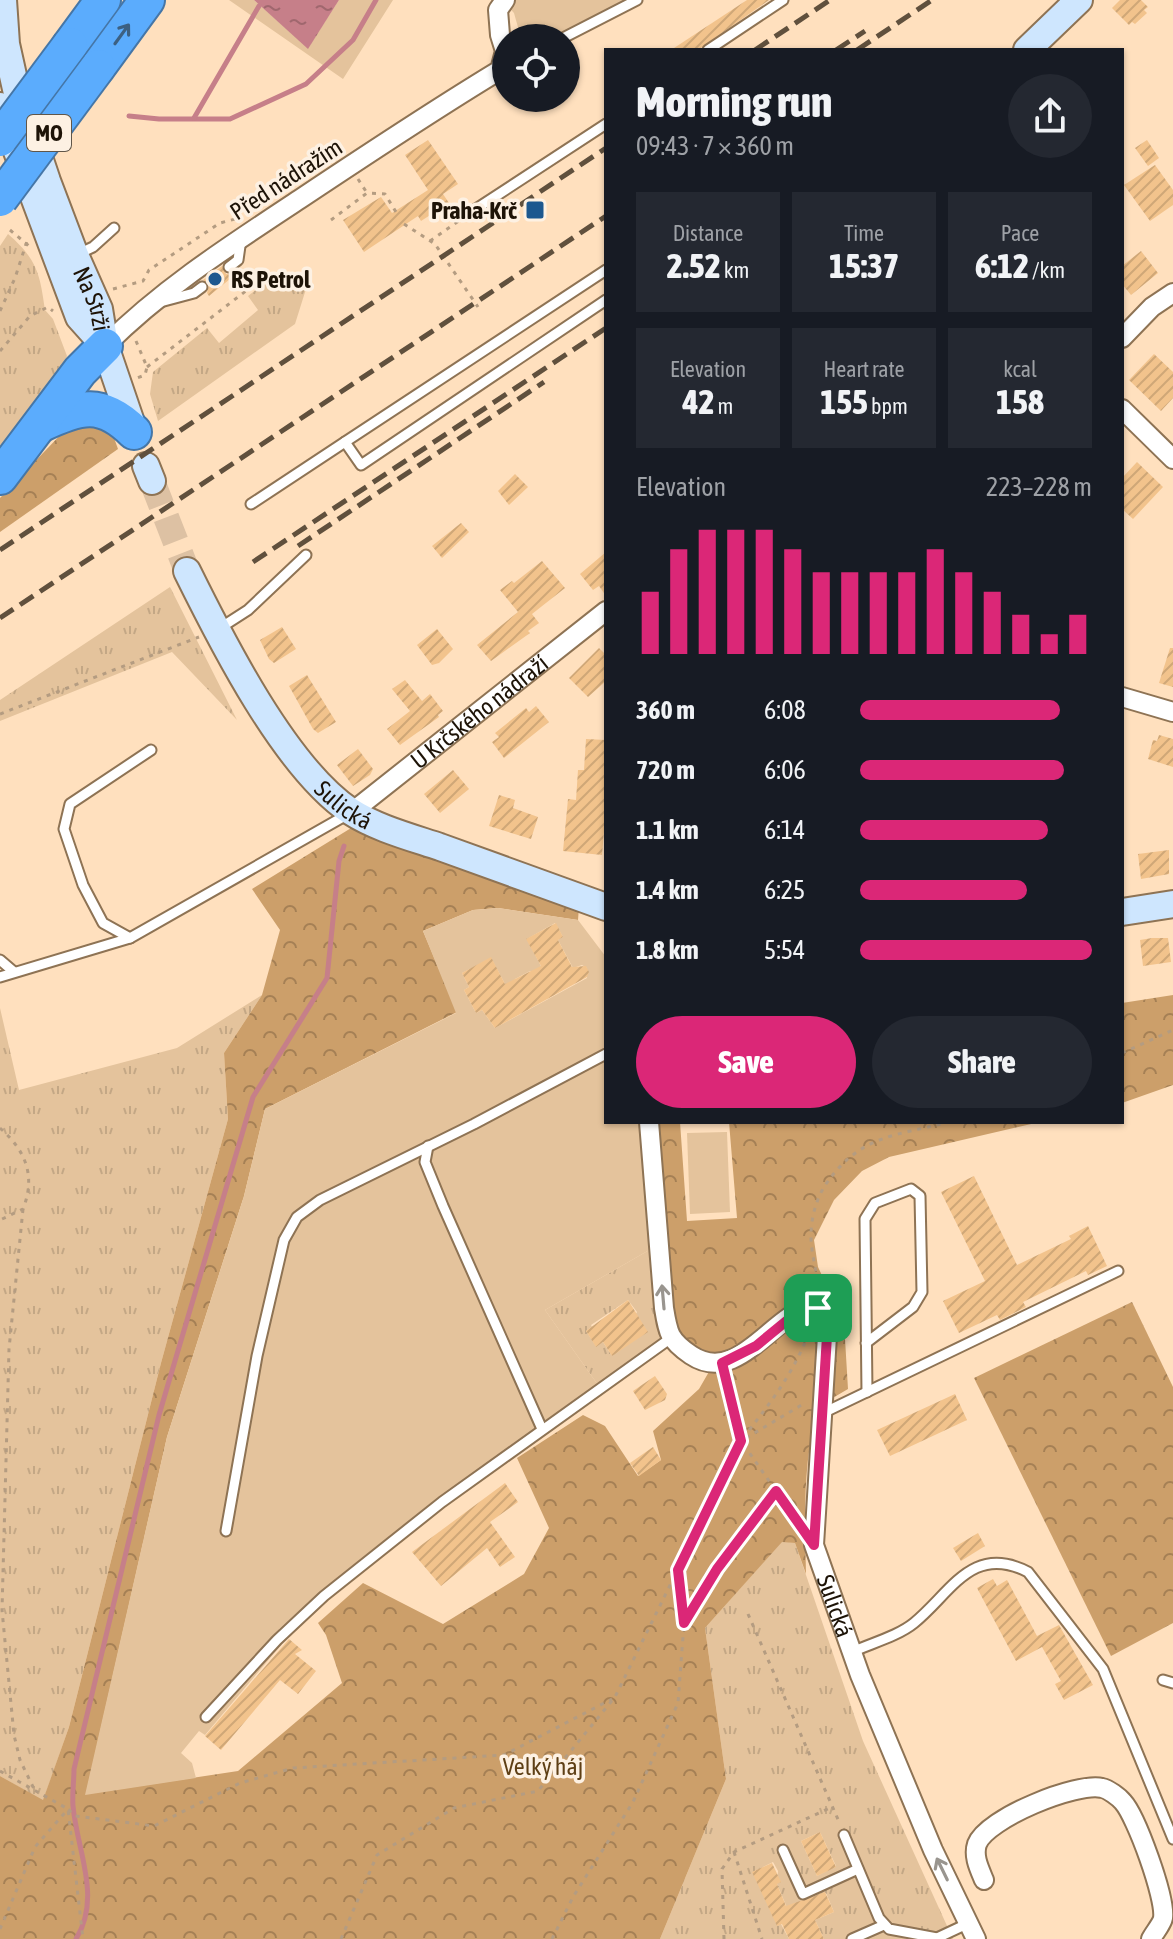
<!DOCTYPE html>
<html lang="en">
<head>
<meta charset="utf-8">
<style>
  body { margin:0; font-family:"Asap Condensed",sans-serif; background:#242831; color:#f1f3f6; height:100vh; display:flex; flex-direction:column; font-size:30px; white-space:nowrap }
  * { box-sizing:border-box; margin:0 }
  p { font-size:26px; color:#9ea1a6 }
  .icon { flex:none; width:44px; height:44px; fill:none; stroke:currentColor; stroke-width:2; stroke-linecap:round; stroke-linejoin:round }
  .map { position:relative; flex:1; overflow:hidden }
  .drawer { position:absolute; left:604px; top:48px; width:520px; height:1076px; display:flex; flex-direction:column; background:#171b24; border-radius:0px; box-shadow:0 2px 6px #0004 }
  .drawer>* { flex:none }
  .tools { position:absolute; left:492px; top:24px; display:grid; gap:16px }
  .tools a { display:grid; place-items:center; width:88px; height:88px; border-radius:50%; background:#171b24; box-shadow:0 2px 6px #0004; font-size:40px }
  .pin { position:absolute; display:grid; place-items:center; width:68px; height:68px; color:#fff; margin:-34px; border-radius:16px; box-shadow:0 4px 12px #0006 }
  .round { display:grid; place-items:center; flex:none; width:84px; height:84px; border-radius:42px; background:#242831 }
  .summary { display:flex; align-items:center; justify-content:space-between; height:136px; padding:0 32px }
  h1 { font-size:44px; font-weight:800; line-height:60px }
  .stats { display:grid; grid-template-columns:repeat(3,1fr); gap:12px; height:136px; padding:8px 32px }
  .stats div { display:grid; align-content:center; border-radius:0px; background:#242831; text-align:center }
  .stats b { font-size:34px; font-weight:800 }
  .stats small { font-size:22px; font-weight:400 }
  .stats p { font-size:22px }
  .chart { height:224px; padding:16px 32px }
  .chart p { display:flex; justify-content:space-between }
  .chart svg { width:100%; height:144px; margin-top:8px; stroke:#db2777; stroke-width:6 }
  .action { display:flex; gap:16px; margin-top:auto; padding:16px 32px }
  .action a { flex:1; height:92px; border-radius:48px; background:#db2777; color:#fff; font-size:32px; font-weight:800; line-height:92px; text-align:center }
  .action a+a { background:#242831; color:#f1f3f6 }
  ul { padding:0 32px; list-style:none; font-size:26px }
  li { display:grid; grid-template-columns:128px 96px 1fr; align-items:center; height:60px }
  li i { height:20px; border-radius:10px; background:#db2777 }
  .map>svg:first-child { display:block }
</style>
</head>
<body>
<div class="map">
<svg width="1173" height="1939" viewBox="0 0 1173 1939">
  <defs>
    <pattern id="grass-tufts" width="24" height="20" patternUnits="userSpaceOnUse" patternTransform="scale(2)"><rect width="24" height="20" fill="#e4c39c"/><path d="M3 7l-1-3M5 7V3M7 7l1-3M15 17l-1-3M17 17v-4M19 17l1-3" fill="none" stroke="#c3a785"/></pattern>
    <pattern id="forest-crowns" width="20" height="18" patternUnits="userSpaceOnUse" patternTransform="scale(2)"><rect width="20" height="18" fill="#cc9f6a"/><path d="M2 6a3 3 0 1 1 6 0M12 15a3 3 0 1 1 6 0" fill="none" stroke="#a58055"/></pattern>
    <pattern id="water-ripples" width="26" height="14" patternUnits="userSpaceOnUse" patternTransform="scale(2)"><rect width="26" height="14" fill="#c67f89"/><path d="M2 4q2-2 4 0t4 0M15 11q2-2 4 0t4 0" fill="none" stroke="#a0676e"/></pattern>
    <pattern id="building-hatch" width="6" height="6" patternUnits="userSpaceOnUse" patternTransform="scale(2)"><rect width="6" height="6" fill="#f2c38c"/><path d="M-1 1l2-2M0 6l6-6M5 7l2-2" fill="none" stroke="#cfa777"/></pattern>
  </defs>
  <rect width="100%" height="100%" fill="#ffe0be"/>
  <g fill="url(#grass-tufts)" fill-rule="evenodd">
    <path d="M8,234C37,259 40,274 45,310L53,319L67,356L61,369L0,451V246Z"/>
    <path d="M277,273L306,289L295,324L158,421L150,394L153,372L207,328L219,343L258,310L248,296Z"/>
    <path d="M170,587L237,720L172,652L0,721V700Z"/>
    <path d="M262,995L224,1053L228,1119L161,1363L69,1727L43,1801L0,1776V1008L19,1090L177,1048Z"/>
    <path d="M651,1249L661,1339L598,1385L545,1310ZM628,1300L637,1312L612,1356L603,1342L596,1346L586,1331L592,1327L591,1325Z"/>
    <path d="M782,1541L795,1543L863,1741L953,1939H824L815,1920L834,1912L826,1893L818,1896L816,1893L804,1899L805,1902L788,1910L777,1884L778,1871L773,1862L753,1872L789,1939H660L726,1779L705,1628ZM820,1832L836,1866L817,1876L801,1841Z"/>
  </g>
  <g fill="url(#forest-crowns)">
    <path d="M95,420L113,435L118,449L0,532V498L66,429Z"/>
    <path d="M356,825L579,907L578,920L498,908L473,910L423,931L457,1012L265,1109L244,1196L167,1437L86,1794L238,1771L342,1683L326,1635L318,1623L363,1583L443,1624L524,1574L549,1528L517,1458L583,1415L605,1426L638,1476L661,1460L653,1431L699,1389L710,1370L683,1342L668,1320L656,1122H680L687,1221L737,1218L729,1122H1040L889,1157L862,1171L834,1200L814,1240L818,1267L844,1322L848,1389L819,1406C802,1459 805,1519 806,1574L795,1543L782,1542L705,1628L726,1779L660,1939H0V1776L43,1800L69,1727L161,1363L228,1119L224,1053L262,995L280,930L252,889Z"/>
    <path d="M1173,995V1085L1122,1103V1003Z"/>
    <path d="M1132,1302L1173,1387V1623L1111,1656L974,1378Z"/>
  </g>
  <g fill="#e4c39c" fill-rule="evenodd">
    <path d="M229,0H254L308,48L339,0H393L343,79Z"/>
    <path d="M502,0H625L554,38H521L514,13Z"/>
    <path d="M498,908L578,920L606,957V1122H641L651,1249L545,1310L598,1385C490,1463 377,1539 279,1629L287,1638L282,1644L205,1735L199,1731L181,1753L192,1763L196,1778L85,1795L167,1437L244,1196L265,1109L456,1013L423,931L473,910ZM555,923L563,937L558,940L573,968L582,965L587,968V978L495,1028L482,1010L476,1013L464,990L469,987L462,973L491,958L510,993L515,979L530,971L545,974L527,939Z"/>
    <path d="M727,1132L730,1212L690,1214L687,1133Z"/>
  </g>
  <path fill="url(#water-ripples)" d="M254,0H339L308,49Z"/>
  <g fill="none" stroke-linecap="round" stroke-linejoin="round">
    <g stroke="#c67f89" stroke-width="5">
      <path d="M129,116L159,119H230L306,84L353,40L376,0"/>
      <path d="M194,118L259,6"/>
      <path d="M76,1939C102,1897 77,1851 73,1806C72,1794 74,1781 74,1769L159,1415L253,1097L327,978L339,861L344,846"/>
    </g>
  </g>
  <g fill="url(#building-hatch)">
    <path d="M747,0H769L698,50H671Z"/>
    <path d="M1120,0H1141L1148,7L1144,10L1147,13L1135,24L1132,22L1129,25L1112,8Z"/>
    <path d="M428,140L458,184L443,194L449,203L421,221L418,216L364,252L343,220L381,197L392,213L428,190L405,155Z"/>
    <path d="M1147,140L1159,158L1148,166L1135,148Z"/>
    <path d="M1155,165L1173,190V205L1150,221L1124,185Z"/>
    <path d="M1141,251L1158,273L1131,295L1122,284V266Z"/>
    <path d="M222,266L226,274L235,275L209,296L207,293L209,285L203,280Z"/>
    <path d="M1154,354L1173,372V398L1161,411L1129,380Z"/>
    <path d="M1137,462L1163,487L1133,519L1122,509V478Z"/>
    <path d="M515,474L528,487L509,505L498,491Z"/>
    <path d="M461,523L469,532L442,558L432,546Z"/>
    <path d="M606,552V596L599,586L593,590L580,574Z"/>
    <path d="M542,561L565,588L532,614L539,623L528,631L530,633L491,661L477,645L518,612L500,590L512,581L514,583Z"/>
    <path d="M282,627L296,649L274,663L269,659L260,640Z"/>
    <path d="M437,629L453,649L439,663L432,665L417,645Z"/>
    <path d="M599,648L606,655V681L588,697L569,678Z"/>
    <path d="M1170,648H1173V687L1159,683Z"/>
    <path d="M307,675L336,722L318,733L313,729L289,686Z"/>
    <path d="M405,680L422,701L430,694L443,711L438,715L439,717L400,745L387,729L410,711L392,689Z"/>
    <path d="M536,706L549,722L504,758L492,742L499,737L495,733L526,708L529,712Z"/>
    <path d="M1159,735L1173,739V767L1148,759L1153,740L1157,741Z"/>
    <path d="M586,739L606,740V808L602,855L563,851L568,799L576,800L578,770H584Z"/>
    <path d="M358,749L373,769L370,775L353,786L337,765Z"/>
    <path d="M453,770L469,789L440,813L424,794Z"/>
    <path d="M499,795L515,800L513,808L538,817L531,839L489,826Z"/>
    <path d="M1169,850V874L1141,879L1138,854Z"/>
    <path d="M556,923L563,937L558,940L572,967L586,966L589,972L587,977L495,1028L482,1010L476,1013L464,990L469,987L462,973L491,957L505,984L541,966L526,939Z"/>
    <path d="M1152,938H1168L1171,962L1143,966L1140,940Z"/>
    <path d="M974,1176L1017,1265L1071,1239L1069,1236L1088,1226L1107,1266L1088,1275L1086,1271L1023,1302L1026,1307L1000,1320L997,1315L959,1333L943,1301L985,1281L941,1192Z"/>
    <path d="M628,1300L648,1332L612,1356L603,1342L596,1347L586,1331Z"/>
    <path d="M655,1376L667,1394L665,1400L645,1410L633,1391Z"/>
    <path d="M955,1394L967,1420L890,1456L877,1430Z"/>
    <path d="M653,1447L661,1460L639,1476L630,1463Z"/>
    <path d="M505,1483L518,1502L490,1522L515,1557L500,1567L487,1548L441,1586L412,1552Z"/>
    <path d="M978,1533L985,1546L961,1561L953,1548Z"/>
    <path d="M993,1579L997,1586L1007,1580L1037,1636L1059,1625L1093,1685L1064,1700L1055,1684L1061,1681L1042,1647L1016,1661L977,1588Z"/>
    <path d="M289,1639L302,1650L295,1654L316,1671L298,1694L280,1680L221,1750L205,1736Z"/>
    <path d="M820,1832L836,1867L817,1876L801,1841Z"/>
    <path d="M772,1863L781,1882L777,1884L786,1906L825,1892L834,1912L815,1920L824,1939H789L782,1924L777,1926L752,1872Z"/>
  </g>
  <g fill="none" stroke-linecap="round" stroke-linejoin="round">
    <path stroke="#ddc1a3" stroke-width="26" stroke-dasharray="26 13" stroke-linecap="butt" d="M152,481L187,571"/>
    <g stroke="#8e7354" stroke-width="13">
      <g id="lane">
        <path d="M563,38L637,0"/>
        <path d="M708,50L783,0"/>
        <path d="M476,209L606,124"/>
        <path d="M78,254L93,247L114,228"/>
        <path d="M229,267L238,260L241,239"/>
        <path d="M164,301L194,293L202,287"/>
        <path d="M345,442L606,270"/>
        <path d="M251,504L345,442L361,465L606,300"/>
        <path d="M220,628L248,610L306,555"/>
        <path d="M130,938L103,923L83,885L64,829L70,804L151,750"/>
        <path d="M0,960L14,972"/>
        <path d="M0,977L130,938L350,813"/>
        <path d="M428,1146L425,1162L443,1206L542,1429"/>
        <path d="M866,1343L913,1307L922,1292L920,1196L911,1189L875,1203L865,1219L867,1392"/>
        <path d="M823,1413L1118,1271"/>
        <path d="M226,1531L257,1356L284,1240L297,1217L320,1200L474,1124L606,1054"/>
        <path d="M852,1652C872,1643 898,1636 914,1623C951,1593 972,1543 1028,1572L1103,1669L1173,1839"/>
        <path d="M1163,1680L1173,1683"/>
        <path d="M206,1717L277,1640L324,1596L442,1502L671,1338"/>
        <path d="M844,1835L879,1918L889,1929L937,1938L969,1923"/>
        <path d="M783,1850L803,1894L858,1869"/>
        <path d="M852,1939L884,1925"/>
      </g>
    </g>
    <g stroke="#8e7354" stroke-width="22">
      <g id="street">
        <path d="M1122,338L1152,307L1173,293"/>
        <path d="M105,346C163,288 232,244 300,199C366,155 432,111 500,70L505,51L500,35L498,10L505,0"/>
        <path d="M1122,409L1173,459"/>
        <path d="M1122,697L1173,712"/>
        <path id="s1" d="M352,812L606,611"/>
        <path id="s2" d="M649,1122L664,1308C668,1333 669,1340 691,1355C733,1383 765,1328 799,1311C805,1308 811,1308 818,1308L828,1320L814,1545L860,1675L933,1850L976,1939"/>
        <path d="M984,1880C979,1868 973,1856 977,1844C987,1818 1077,1782 1102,1788C1108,1789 1119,1797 1123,1802C1136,1816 1166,1898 1163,1918C1162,1924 1154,1933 1151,1939"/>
      </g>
    </g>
    <g stroke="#8e7354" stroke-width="30">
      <g id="secondary">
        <path id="s3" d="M3,0L6,44L16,89L47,181L75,255L99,309L105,346L135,434"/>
        <path d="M1027,50L1079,0"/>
        <path d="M0,106L79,317L105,346"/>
        <path d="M146,466L152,481"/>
        <path id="s4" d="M187,571C222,642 285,767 350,811C376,828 410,837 440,847C495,867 551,887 606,907"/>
        <path d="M1122,912L1173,904"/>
      </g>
    </g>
    <g stroke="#4576a7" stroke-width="38">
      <g id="highway">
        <path d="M70,45L103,0"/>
        <path d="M98,67L147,0"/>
        <path d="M42,424C80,406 102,400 134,432"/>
        <path d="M0,477L80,371L105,346"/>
      </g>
    </g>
    <g stroke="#b49c81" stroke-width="3" stroke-dasharray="4 6" stroke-linecap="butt">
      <path d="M358,179L367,193"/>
      <path d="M331,220L367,193L385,194L396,212"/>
      <path d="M404,224L435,244L478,307"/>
      <path d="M10,230L29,246"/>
      <path d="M430,241L466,216"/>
      <path d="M113,289L143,281L149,270L220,223L239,218"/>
      <path d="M0,311L15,278L27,241"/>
      <path d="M136,341L147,367L145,375L137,378"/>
      <path d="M0,351L30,316L48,307L53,311"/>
      <path d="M147,367L264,277"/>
      <path d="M0,714L199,637"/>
      <path d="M1122,1053L1173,1030"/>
      <path d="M0,1128C26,1151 36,1176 23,1209L0,1220"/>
      <path d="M23,1209L9,1349L2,1610L14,1735L20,1760L35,1791"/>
      <path d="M818,1291C818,1273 811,1255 811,1236C811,1218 816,1199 826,1184C861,1134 896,1136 949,1122"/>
      <path d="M726,1378L741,1441L798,1522"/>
      <path d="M743,1438C771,1402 794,1373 810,1330"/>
      <path d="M678,1571L684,1623"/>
      <path d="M748,1614L840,1824"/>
      <path d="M0,1771L68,1809L83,1939"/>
      <path d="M734,1852L762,1939"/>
      <path d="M0,1929L35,1847L68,1809L75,1816L154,1826L240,1783L293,1768L504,1755L612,1699"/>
      <path d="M341,1939L377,1855L454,1808L538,1791L615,1697L741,1441L805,1403"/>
      <path d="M552,1939L573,1897L633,1802L678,1703L684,1623L717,1569L776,1491"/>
      <path d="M724,1939L722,1869L734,1852L832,1807"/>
    </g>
    <use href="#lane" stroke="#fff" stroke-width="9"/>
    <use href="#street" stroke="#fff" stroke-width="18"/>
    <use href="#secondary" stroke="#cee6fe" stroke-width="26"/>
    <use href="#highway" stroke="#5bacfd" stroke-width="34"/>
    <g stroke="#60503d" stroke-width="5" stroke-dasharray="16 8" stroke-linecap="butt">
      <path d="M755,50L830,0"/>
      <path d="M836,50L865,31"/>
      <path d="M857,50L932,0"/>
      <path d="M298,546L544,382"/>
      <path d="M0,550L606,148"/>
      <path d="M253,562L606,328"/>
      <path d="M0,618L606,216"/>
    </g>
    <g stroke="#4576a7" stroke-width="38" stroke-linecap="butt">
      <g id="highway-bridge">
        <path d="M0,139L70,45"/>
        <path d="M0,199L98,67"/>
      </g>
    </g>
    <use href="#highway-bridge" stroke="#5bacfd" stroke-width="34"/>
  </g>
  <defs><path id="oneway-shaft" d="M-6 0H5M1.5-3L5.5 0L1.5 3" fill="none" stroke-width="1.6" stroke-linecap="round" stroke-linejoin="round" transform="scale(2)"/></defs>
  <use stroke="#3c6082" href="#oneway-shaft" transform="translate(122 34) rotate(-54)"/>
  <g stroke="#99958f">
    <use href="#oneway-shaft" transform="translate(663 1297) rotate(-95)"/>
    <use href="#oneway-shaft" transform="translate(942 1869) rotate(-116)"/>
  </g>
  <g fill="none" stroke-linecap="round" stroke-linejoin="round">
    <g stroke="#fff" stroke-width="16">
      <path id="route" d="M818,1308L828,1320L814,1545L776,1491L717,1569L684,1623L678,1570L741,1441L722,1363L756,1346L801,1309Z"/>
    </g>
    <use href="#route" stroke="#db2777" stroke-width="10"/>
  </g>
  <g fill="#1d588f" stroke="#fdf1e3" stroke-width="3">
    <rect x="525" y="200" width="20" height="20" rx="4"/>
    <circle cx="215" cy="279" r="8"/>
  </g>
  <g text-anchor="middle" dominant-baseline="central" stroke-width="7" stroke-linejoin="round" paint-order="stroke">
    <rect fill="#fdf1e3" stroke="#605649" stroke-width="2" x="27" y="115" width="44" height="36" rx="6"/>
    <g font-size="22" font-weight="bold" fill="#1d1307">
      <text x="49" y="133">MO</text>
    </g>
    <g font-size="24" fill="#1d1307" stroke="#fdf1e3">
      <text transform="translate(286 179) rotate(-33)">Před nádražím</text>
      <text stroke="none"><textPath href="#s3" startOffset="314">Na Strži</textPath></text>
      <text stroke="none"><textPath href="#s1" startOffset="162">U Krčského nádraží</textPath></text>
      <text stroke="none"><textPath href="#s4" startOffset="284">Sulická</textPath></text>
      <text stroke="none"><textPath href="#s2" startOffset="694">Sulická</textPath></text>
    </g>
    <g font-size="24" font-weight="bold" fill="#1d1307" stroke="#fdf1e3" text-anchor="end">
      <text x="517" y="210">Praha-Krč</text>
      <text x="231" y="279" text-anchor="start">RS Petrol</text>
    </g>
    <g font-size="24" fill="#5e3f15" stroke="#fdf1e3">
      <text x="543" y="1766">Velký háj</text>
    </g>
  </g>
</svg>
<div class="tools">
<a><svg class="icon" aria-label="locate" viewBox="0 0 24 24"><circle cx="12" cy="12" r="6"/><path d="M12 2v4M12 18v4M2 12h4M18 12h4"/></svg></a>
</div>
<div class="pin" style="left:818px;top:1308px;background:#1e9e55"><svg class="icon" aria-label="arrive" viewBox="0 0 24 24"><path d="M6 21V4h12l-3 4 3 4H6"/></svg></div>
<section class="drawer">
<div class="summary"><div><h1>Morning run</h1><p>09:43 · 7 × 360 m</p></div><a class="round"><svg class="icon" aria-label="share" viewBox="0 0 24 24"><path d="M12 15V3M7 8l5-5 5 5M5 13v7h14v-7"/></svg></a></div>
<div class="stats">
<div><p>Distance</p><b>2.52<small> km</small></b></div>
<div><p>Time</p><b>15:37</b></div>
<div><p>Pace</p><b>6:12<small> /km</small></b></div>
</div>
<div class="stats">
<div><p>Elevation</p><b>42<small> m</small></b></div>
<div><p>Heart rate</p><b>155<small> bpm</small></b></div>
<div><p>kcal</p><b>158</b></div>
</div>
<div class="chart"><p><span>Elevation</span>223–228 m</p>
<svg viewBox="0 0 160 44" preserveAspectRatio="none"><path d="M5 44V25M15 44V12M25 44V6M35 44V6M45 44V6M55 44V12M65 44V19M75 44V19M85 44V19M95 44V19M105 44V12M115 44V19M125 44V25M135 44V32M145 44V38M155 44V32"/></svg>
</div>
<ul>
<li><b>360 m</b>6:08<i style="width:86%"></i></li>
<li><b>720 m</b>6:06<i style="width:88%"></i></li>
<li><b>1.1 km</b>6:14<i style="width:81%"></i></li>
<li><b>1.4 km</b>6:25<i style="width:72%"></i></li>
<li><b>1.8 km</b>5:54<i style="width:100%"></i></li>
</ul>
<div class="action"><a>Save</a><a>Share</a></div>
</section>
</div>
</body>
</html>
